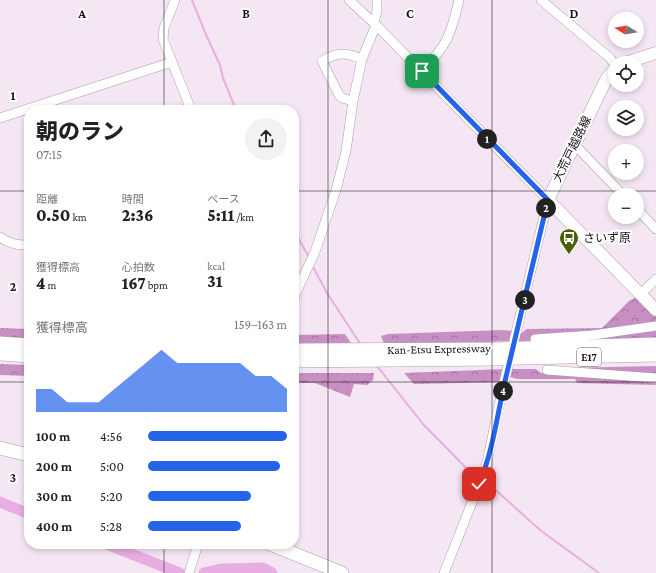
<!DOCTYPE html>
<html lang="ja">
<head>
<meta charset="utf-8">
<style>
  body { margin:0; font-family:"Crimson Pro","Noto Sans JP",serif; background:#f2f2f2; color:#222; height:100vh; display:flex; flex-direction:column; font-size:15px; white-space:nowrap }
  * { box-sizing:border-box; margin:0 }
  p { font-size:13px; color:#767676 }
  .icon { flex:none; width:22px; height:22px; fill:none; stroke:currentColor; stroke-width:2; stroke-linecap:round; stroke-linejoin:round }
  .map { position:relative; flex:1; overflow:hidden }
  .drawer { position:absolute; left:24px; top:105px; width:275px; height:444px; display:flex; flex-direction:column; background:#fff; border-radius:16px; box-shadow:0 2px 6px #0003 }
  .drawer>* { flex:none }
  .needle { width:26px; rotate:281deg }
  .tools { position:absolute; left:608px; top:12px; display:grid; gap:8px }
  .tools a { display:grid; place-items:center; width:36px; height:36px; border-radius:50%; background:#fff; box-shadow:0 2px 6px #0003; font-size:20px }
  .pin { position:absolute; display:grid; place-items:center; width:34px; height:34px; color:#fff; margin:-17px; border-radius:8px; box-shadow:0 2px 6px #0006 }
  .km { position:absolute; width:20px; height:20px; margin:-10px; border-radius:50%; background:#222; color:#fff; font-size:11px; line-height:20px; text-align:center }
  .round { display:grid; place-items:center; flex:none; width:42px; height:42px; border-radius:21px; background:#f2f2f2 }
  .summary { display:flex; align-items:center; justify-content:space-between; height:68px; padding:0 12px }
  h1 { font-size:22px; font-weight:800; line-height:30px }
  .figures { display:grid; grid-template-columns:repeat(3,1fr); gap:6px; height:68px; padding:4px 12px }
  .figures div { display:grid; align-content:center }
  .figures b { font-size:17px; font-weight:800 }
  .figures small { font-size:11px; font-weight:400 }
  .figures p { font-size:11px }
  .chart { height:112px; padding:8px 12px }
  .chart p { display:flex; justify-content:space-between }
  .chart svg { width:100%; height:72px; margin-top:4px; fill:#2563eb; opacity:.7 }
  ul { padding:0 12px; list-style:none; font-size:13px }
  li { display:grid; grid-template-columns:64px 48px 1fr; align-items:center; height:30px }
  li i { height:10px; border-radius:5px; background:#2563eb }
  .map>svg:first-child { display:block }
</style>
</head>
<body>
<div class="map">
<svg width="656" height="573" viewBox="0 0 656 573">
  <defs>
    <pattern id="forest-crowns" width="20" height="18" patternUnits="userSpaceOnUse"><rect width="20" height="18" fill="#c890c2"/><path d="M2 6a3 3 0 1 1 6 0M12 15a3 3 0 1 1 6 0" fill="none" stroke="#a2749d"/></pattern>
  </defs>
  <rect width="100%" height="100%" fill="#f5e6f3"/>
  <g fill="url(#forest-crowns)">
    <path d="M636,297L656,316V322L535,342H518L520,334L527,329L602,328L629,301Z"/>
    <path d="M0,328L29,329V340L0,338Z"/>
    <path d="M656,329V340L562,343Z"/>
    <path d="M503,330L513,331L511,341L385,346L381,336L388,334Z"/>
    <path d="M345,334L353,346H294V335Z"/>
    <path d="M0,364L29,365V376L0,375Z"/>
    <path d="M656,366V376L563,368Z"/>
    <path d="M504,369L501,382L414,384L404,373Z"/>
    <path d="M512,369H536L541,373L656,382V385L577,383L575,379H517L510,377Z"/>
    <path d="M294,373H374L373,380L367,385L354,384L350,397L315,383H294Z"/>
  </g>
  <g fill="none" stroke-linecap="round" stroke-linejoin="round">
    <g stroke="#e8aee2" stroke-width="2">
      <path d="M192,0L207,37L220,65L223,78L236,110"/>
      <path d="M294,231L309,257"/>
      <path d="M312,265L327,293L361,345"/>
      <path d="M377,366L423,424L477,479"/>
      <path d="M482,483L489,484L540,530L599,573"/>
    </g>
    <g stroke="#e8aee2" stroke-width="11">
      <path d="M0,502L29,514"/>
      <path d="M106,544L180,573"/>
      <path d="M204,573L221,569L263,568L272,573"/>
    </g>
    <g stroke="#ad9eab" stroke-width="10">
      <g id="minor">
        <path d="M175,0L164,28L163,39L191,110"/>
        <path d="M349,0L376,25L548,200L504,382L486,467L444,573"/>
        <path d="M541,0L610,58L615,65"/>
        <path d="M374,23L377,11V0"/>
        <path d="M421,71C447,47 451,34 459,0"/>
        <path d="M353,101L342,98L339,95L322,61C338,52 345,52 362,59"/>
        <path d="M0,118L172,62"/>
        <path d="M574,144L623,195"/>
        <path d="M637,209L656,229"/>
        <path d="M0,237C9,244 18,245 29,245"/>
        <path d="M641,294L656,279"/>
        <path d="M294,297L315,252L336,190L346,151L353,101L362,59L376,25"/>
        <path d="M535,339L593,335L656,326"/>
        <path d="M547,370L656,378"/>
        <path d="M189,573L198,544"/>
      </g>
    </g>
    <g stroke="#ad9eab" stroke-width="13">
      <g id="major">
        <path d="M625,63L656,53"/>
        <path d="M615,69L607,78L601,90L548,200L656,310"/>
      </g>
    </g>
    <g stroke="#ad9eab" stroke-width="14">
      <g id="highway">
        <path d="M0,343L29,345"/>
        <path d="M524,348L656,344"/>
        <path d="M294,350L499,349"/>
        <path d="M0,354L29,356"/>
        <path d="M522,358L656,355"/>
        <path d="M294,361L497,359"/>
        <path d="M0,448L29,455"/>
        <path d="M270,544L342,573"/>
      </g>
    </g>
    <use href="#minor" stroke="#fff" stroke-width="9"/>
    <use href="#major" stroke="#fff" stroke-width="12"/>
    <use href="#highway" stroke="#fff" stroke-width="13"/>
    <g stroke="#ad9eab" stroke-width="14" stroke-linecap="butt">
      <g id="highway-bridge">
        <path d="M499,349L524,348"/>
        <path d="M497,359L522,358"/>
      </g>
    </g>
    <use href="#highway-bridge" stroke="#fff" stroke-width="13"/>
  </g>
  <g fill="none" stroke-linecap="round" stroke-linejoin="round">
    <g stroke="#fff" stroke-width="8">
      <path id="route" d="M422,71L548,200C534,261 519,321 505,381C497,416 493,451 479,484"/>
    </g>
    <use href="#route" stroke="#2563eb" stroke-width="5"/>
  </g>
  <path fill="none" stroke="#191318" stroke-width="1" stroke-opacity="0.55" d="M164,0V110M328,0V573M492,0V573M0,191H29M294,191H656M0,382H29M294,382H656M164,544V573"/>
  <defs>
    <g id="bus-pin" transform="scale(1)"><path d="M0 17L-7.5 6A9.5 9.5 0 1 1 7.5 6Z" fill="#4b5f07" stroke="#fff"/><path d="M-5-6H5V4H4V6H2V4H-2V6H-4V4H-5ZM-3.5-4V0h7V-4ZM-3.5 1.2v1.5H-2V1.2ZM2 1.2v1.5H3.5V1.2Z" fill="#fff"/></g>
  </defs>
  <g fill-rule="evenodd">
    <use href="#bus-pin" x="569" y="238"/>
  </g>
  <g text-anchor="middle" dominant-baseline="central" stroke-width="4" stroke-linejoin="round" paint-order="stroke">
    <rect fill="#fff" stroke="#5e5a5d" stroke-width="1" x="577" y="348" width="24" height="18" rx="3"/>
    <g font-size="11" font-weight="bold" fill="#191318">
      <text x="589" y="357">E17</text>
    </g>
    <g font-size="12" fill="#191318" stroke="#fff">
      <text transform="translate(572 149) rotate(-64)">大荒戸越路線</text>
      <text transform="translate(439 349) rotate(-1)">Kan-Etsu Expressway</text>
    </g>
    <g font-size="12" fill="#191318" stroke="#fff" text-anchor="start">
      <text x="583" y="238">さいず原</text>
    </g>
  </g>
  <g font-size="13" text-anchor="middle" font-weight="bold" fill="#191318" stroke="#fff" stroke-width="4" stroke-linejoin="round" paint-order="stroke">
    <text x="82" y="18">A</text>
    <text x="246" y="18">B</text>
    <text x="410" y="18">C</text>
    <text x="574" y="18">D</text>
    <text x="13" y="100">1</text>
    <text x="13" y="291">2</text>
    <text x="13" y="482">3</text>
  </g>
</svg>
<div class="tools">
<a><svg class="needle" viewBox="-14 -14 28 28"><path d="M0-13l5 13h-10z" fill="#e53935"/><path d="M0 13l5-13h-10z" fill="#767676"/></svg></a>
<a><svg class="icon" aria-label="locate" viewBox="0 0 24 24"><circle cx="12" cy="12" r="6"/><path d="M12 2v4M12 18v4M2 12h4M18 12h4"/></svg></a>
<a><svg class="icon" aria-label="layers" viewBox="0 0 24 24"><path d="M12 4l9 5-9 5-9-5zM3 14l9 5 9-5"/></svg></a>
<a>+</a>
<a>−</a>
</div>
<div class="pin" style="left:422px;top:71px;background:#1e9e55"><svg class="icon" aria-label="arrive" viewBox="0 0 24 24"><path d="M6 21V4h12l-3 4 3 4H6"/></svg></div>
<div class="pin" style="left:479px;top:484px;background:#d93025"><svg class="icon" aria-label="check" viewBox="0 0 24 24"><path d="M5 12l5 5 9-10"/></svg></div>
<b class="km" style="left:487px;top:139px">1</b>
<b class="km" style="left:546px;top:208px">2</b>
<b class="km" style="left:525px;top:300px">3</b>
<b class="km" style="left:503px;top:391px">4</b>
<section class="drawer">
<div class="summary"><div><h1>朝のラン</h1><p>07:15</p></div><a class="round"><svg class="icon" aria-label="share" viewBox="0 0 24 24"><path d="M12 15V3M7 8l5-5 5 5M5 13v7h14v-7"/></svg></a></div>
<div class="figures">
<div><p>距離</p><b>0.50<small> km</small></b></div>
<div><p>時間</p><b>2:36</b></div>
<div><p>ペース</p><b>5:11<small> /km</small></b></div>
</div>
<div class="figures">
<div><p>獲得標高</p><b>4<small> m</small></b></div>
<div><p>心拍数</p><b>167<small> bpm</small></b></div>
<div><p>kcal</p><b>31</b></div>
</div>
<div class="chart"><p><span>獲得標高</span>159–163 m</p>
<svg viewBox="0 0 160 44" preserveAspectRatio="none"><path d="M0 44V30L10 30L20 38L30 38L40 38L50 30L60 22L70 14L80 6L90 14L100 14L110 14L120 14L130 14L140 22L150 22L160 30V44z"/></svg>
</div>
<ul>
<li><b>100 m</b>4:56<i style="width:100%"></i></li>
<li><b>200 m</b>5:00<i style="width:95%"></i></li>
<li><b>300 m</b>5:20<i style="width:74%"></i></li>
<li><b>400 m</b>5:28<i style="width:67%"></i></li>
</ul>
</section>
</div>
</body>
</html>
